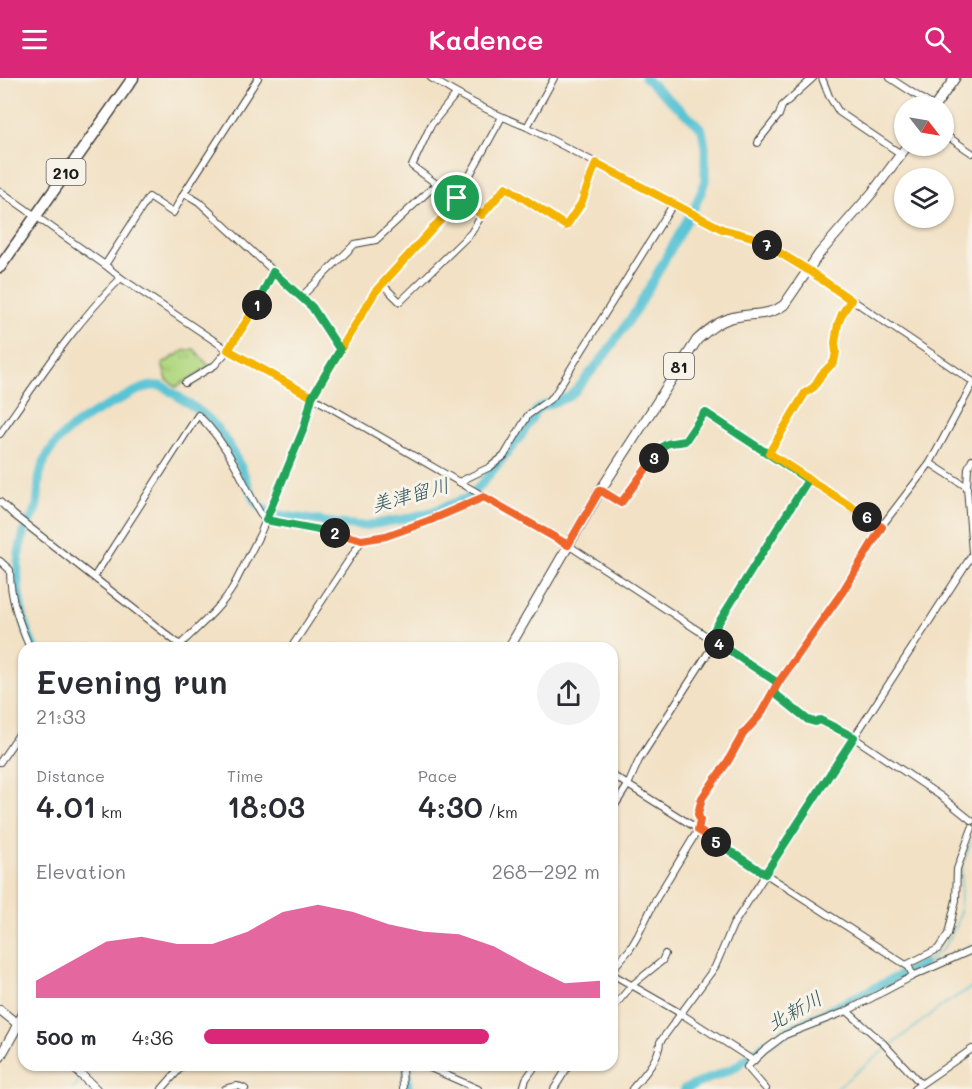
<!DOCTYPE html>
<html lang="en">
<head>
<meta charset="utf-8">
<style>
  body { margin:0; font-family:Mali,"Klee One",sans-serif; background:#f2f2f3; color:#2b2b33; height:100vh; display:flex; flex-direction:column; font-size:22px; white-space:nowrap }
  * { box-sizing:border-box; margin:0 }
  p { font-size:20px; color:#7c7c81 }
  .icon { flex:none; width:33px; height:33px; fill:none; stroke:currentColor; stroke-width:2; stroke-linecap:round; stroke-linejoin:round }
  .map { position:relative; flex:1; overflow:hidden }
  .sheet { position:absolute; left:18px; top:564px; width:600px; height:429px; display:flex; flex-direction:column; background:#fff; border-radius:18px; box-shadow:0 2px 4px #0004 }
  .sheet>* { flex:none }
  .needle { width:39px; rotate:121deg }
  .controls { position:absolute; left:894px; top:18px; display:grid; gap:12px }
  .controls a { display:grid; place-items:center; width:60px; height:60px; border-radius:50%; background:#fff; box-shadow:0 2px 4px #0004; font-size:30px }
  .pin { position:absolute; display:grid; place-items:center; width:51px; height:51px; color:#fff; margin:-26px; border:3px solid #fff; border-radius:50%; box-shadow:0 2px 6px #0007 }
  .km { position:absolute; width:30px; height:30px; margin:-15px; border-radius:50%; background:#222; color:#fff; font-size:16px; line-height:30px; text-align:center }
  .round { display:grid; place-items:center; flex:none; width:63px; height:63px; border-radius:32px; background:#f2f2f3 }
  .overview { display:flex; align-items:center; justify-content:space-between; height:102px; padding:0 18px }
  h1 { font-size:33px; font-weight:600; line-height:45px }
  .stats { display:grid; grid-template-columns:repeat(3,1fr); gap:9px; height:102px; padding:6px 18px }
  .stats div { display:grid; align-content:center }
  .stats b { font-size:30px; font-weight:600 }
  .stats small { font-size:16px; font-weight:400 }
  .stats p { font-size:16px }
  .chart { height:168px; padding:12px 18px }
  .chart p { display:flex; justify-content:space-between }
  .chart svg { width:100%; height:108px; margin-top:6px; fill:#db2777; opacity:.7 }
  ul { padding:0 18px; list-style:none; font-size:20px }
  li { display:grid; grid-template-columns:96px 72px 1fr; align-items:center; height:45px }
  li i { height:15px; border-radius:8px; background:#db2777 }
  header { display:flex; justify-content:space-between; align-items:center; height:78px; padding:0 18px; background:#db2777; color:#fff; font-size:27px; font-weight:600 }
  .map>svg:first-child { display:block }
</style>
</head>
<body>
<header><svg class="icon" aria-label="menu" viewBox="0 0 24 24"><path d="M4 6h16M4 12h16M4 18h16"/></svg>Kadence<svg class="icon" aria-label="search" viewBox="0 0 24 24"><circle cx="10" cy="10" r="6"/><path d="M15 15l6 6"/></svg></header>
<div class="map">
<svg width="972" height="1011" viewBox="0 0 972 1011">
  <defs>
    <pattern id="grass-tufts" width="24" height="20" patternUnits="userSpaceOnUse" patternTransform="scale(1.5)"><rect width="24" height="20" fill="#b2d882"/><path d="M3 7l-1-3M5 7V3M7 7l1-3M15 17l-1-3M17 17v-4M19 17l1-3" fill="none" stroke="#98b970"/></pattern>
  </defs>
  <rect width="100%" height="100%" fill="#f7f3e8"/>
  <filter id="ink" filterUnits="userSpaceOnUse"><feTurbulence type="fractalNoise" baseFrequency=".0167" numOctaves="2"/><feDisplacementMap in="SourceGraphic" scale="12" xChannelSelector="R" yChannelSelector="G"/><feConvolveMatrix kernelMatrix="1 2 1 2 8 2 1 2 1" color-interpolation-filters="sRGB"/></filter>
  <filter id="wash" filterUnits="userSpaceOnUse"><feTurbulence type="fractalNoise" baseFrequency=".008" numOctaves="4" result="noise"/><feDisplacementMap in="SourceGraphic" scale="24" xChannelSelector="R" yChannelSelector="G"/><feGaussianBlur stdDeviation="1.35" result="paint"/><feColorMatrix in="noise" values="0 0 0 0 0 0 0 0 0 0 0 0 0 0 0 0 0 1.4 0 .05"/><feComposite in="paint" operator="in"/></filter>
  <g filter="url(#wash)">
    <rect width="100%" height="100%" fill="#f2e1c5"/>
    <path fill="url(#grass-tufts)" stroke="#677a4f" stroke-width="1.5" d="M194,271L210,289L176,309L167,302L162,286L183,273Z"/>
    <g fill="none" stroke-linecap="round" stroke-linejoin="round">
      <g stroke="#58c3d4" stroke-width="1.5">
        <path d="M970,408L972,431"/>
        <path d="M927,885L948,879L972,867"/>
        <path d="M923,886L943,871L956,849L960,834L962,787L972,762"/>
        <path d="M890,968L943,927L972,909"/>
        <path d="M84,996L90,987"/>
        <path d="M73,1011L80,1002"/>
        <path d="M835,1011L886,971"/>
      </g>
      <g stroke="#58c3d4" stroke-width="9">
        <path d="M34,570C19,536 12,494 23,458C25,449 31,442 35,433C40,422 37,409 40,397C47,360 86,338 117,323C131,316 148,304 164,309L198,332L207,339L217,350L227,364L242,391L254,422L259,428L272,436L340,446L364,448L404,441L434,433L467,420L480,408L521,358L536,333L540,329L569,319L577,311L605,277L637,231L694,130L702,112L705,102V69L702,52L698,47L645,0"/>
        <path d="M407,987L408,1011"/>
        <path d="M684,1011L734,990L763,968L787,953L923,886"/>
      </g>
    </g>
  </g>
  <g filter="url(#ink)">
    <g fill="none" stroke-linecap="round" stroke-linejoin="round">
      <g stroke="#3c3a35" stroke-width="8">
        <g id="street">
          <path d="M431,0C462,20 493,36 527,49L722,151L752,159L764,165L808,192L972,303"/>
          <path d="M822,0L829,18L839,34L901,76"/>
          <path d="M890,0L933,28"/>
          <path d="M527,49L554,0"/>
          <path d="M944,56L972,75"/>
          <path d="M758,65L759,62L779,37L782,28L813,0"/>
          <path d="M0,113L105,187L121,200L228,272L312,319L568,467L778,605"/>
          <path d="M184,115L199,124L312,229L340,272"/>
          <path d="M457,120L482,137"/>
          <path d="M105,187L149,119L173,135L184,115L258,0"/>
          <path d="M382,206L400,224L471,155L483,135L505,109L566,149L581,125L596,85"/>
          <path d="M301,219L355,166L376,162L431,111L438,107L412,88L431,47L456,16"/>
          <path d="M185,305L215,287L228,272L260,222L273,194"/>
          <path d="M0,356C38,302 74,246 121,200"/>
          <path d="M769,375L805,315L814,309L821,297L834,283L836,275L835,265L838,246L851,222"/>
          <path d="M930,385L967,409L972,474"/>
          <path d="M459,404L490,389L504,378L528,337L553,319L674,125"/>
          <path d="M967,409L968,390L972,381"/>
          <path d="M600,413L621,425L665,366L670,364H685L704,335H706L881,449"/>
          <path d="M0,424L14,437L184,570"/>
          <path d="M0,483L10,492C10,520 19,545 30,570"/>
          <path d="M94,499L198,337C213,351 225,369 235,387C246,406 252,425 265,442L348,458L362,462L386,457L400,453L428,443L484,419"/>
          <path d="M709,560L808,402"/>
          <path d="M180,567C198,549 220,531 233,509L260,456L304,350L312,319L376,214L445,137L461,113L502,39"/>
          <path d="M291,570L362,462"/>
          <path d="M773,614L808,642L815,644L820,642L853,659L942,719L972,743"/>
          <path d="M0,684L24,649"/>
          <path d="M612,697L698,751"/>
          <path d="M612,732L628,707L639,682L715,564"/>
          <path d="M698,752L909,889L913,898"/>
          <path d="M906,887L938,871L948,856L956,822L957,791L972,750"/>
          <path d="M612,892L630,871L637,859L656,821L698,752L700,742L698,736L702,720L728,683L743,656L760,637L778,605L843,514L881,449L930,385L972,307"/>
          <path d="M612,896L680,935L754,983"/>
          <path d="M612,931L632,907L662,883L665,876"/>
          <path d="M847,933L883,965L921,1006"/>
          <path d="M402,987L403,1011"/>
          <path d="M427,987L428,989L478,1011"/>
          <path d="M162,1011L183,987"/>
          <path d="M225,1011C234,1008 238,1006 245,1011"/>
          <path d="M523,1011L526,1001L536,987"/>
          <path d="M554,1011L569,987"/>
          <path d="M632,1011C643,998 659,982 660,964L715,889L733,847L972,477"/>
          <path d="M766,1011L747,989L765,972L785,957L847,933L913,898L972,872"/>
          <path d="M914,1011L972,971"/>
        </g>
      </g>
      <g stroke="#3c3a35" stroke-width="10">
        <g id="secondary">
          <path d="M0,932L24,951"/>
          <path d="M71,987L96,1011"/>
        </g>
      </g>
      <g stroke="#3c3a35" stroke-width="11">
        <g id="primary">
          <path d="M935,28L955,0"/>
          <path d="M509,570L600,413L697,262C706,254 716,245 728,241C747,234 767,240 784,227L819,176L872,115L907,68"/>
          <path d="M0,979L14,954L24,932"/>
        </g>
      </g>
      <g stroke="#3c3a35" stroke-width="13">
        <path id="highway" d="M0,189L133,0"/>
      </g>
      <use href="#street" stroke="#fff" stroke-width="6"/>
      <use href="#secondary" stroke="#fff" stroke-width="8"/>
      <use href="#primary" stroke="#fff" stroke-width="9"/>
      <use href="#highway" stroke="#fff" stroke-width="10"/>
    </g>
  </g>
  <g fill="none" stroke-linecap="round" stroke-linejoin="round" filter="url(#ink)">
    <g stroke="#fff" stroke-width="12">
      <path id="split-1" d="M257,227L228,272L312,319L375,214L445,137L457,120"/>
    </g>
    <g stroke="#fff" stroke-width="12">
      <path id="split-2" d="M257,227L273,194L312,229L340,272L312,319L304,350L266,442L335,455"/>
    </g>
    <g stroke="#fff" stroke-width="12">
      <path id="split-3" d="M335,455L362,462L386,458L428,443L484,419L568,467L600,412L621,425L654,380"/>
    </g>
    <g stroke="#fff" stroke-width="12">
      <path id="split-4" d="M654,380C668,361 664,367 685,363L704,335H706L808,402L709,560L719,566"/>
    </g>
    <g stroke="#fff" stroke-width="12">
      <path id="split-5" d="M716,764L765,796L854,659L820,642L815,644L808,642L773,614L778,605L719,566"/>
    </g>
    <g stroke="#fff" stroke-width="12">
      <path id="split-6" d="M716,764L698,752L700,742L698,736L702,720L728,683L743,656L760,637L778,605L843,513L882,449L867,439"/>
    </g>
    <g stroke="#fff" stroke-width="12">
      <path id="split-7" d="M767,167L808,192L851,222L842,236L838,246L835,265L836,274L834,284L821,297L814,309L805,315L769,375L867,439"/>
    </g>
    <g stroke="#fff" stroke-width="12">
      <path id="split-8" d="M457,120L482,137L506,109L566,148L581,126L596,85L722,151L752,159L767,167"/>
    </g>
    <use href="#split-1" stroke="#f5b400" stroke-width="8"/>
    <use href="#split-2" stroke="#22a559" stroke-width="8"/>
    <use href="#split-3" stroke="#f0652b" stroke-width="8"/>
    <use href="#split-4" stroke="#22a559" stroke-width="8"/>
    <use href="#split-5" stroke="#22a559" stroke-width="8"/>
    <use href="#split-6" stroke="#f0652b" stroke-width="8"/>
    <use href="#split-7" stroke="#f5b400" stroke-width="8"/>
    <use href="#split-8" stroke="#f5b400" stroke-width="8"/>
  </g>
  <g text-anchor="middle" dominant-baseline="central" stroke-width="6" stroke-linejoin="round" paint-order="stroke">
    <g fill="#f7f3e8" stroke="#5e5c59" stroke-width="1.5">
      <rect x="46.5" y="81" width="39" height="26" rx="4.5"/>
      <rect x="664" y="275" width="30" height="26" rx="4.5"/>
    </g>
    <g font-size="16" font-weight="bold" fill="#1c1c1c">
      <text x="66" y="94">210</text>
      <text x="679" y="288">81</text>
    </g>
    <g font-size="20" font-style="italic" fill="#31565c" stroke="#f7f3e8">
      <text transform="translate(410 416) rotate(-15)">美津留川</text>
      <text transform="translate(794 932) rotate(-29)">北新川</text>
    </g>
  </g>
</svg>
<div class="controls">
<a><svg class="needle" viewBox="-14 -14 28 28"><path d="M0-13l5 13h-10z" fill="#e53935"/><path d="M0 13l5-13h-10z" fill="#7c7c81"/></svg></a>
<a><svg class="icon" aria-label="layers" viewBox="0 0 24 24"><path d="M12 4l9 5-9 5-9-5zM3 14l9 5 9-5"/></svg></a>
</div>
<div class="pin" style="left:457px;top:120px;background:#1e9e55"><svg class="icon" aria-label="arrive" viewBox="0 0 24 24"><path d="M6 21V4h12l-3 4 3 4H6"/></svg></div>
<b class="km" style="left:257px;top:227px">1</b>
<b class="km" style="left:335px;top:455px">2</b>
<b class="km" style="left:654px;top:380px">3</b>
<b class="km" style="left:719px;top:566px">4</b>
<b class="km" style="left:716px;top:764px">5</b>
<b class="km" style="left:867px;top:439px">6</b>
<b class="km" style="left:767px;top:167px">7</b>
<section class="sheet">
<div class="overview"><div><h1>Evening run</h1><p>21:33</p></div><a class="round"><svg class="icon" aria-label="share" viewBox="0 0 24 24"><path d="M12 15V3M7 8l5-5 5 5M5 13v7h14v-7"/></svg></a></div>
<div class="stats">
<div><p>Distance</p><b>4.01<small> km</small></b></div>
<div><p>Time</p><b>18:03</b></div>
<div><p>Pace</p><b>4:30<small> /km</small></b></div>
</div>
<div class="chart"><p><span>Elevation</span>268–292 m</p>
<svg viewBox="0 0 160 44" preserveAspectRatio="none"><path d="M0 44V37L10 29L20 21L30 19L40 22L50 22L60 17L70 9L80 6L90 9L100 14L110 17L120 18L130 23L140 31L150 38L160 37V44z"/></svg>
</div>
<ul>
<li><b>500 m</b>4:36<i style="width:72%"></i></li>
</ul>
</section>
</div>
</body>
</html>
